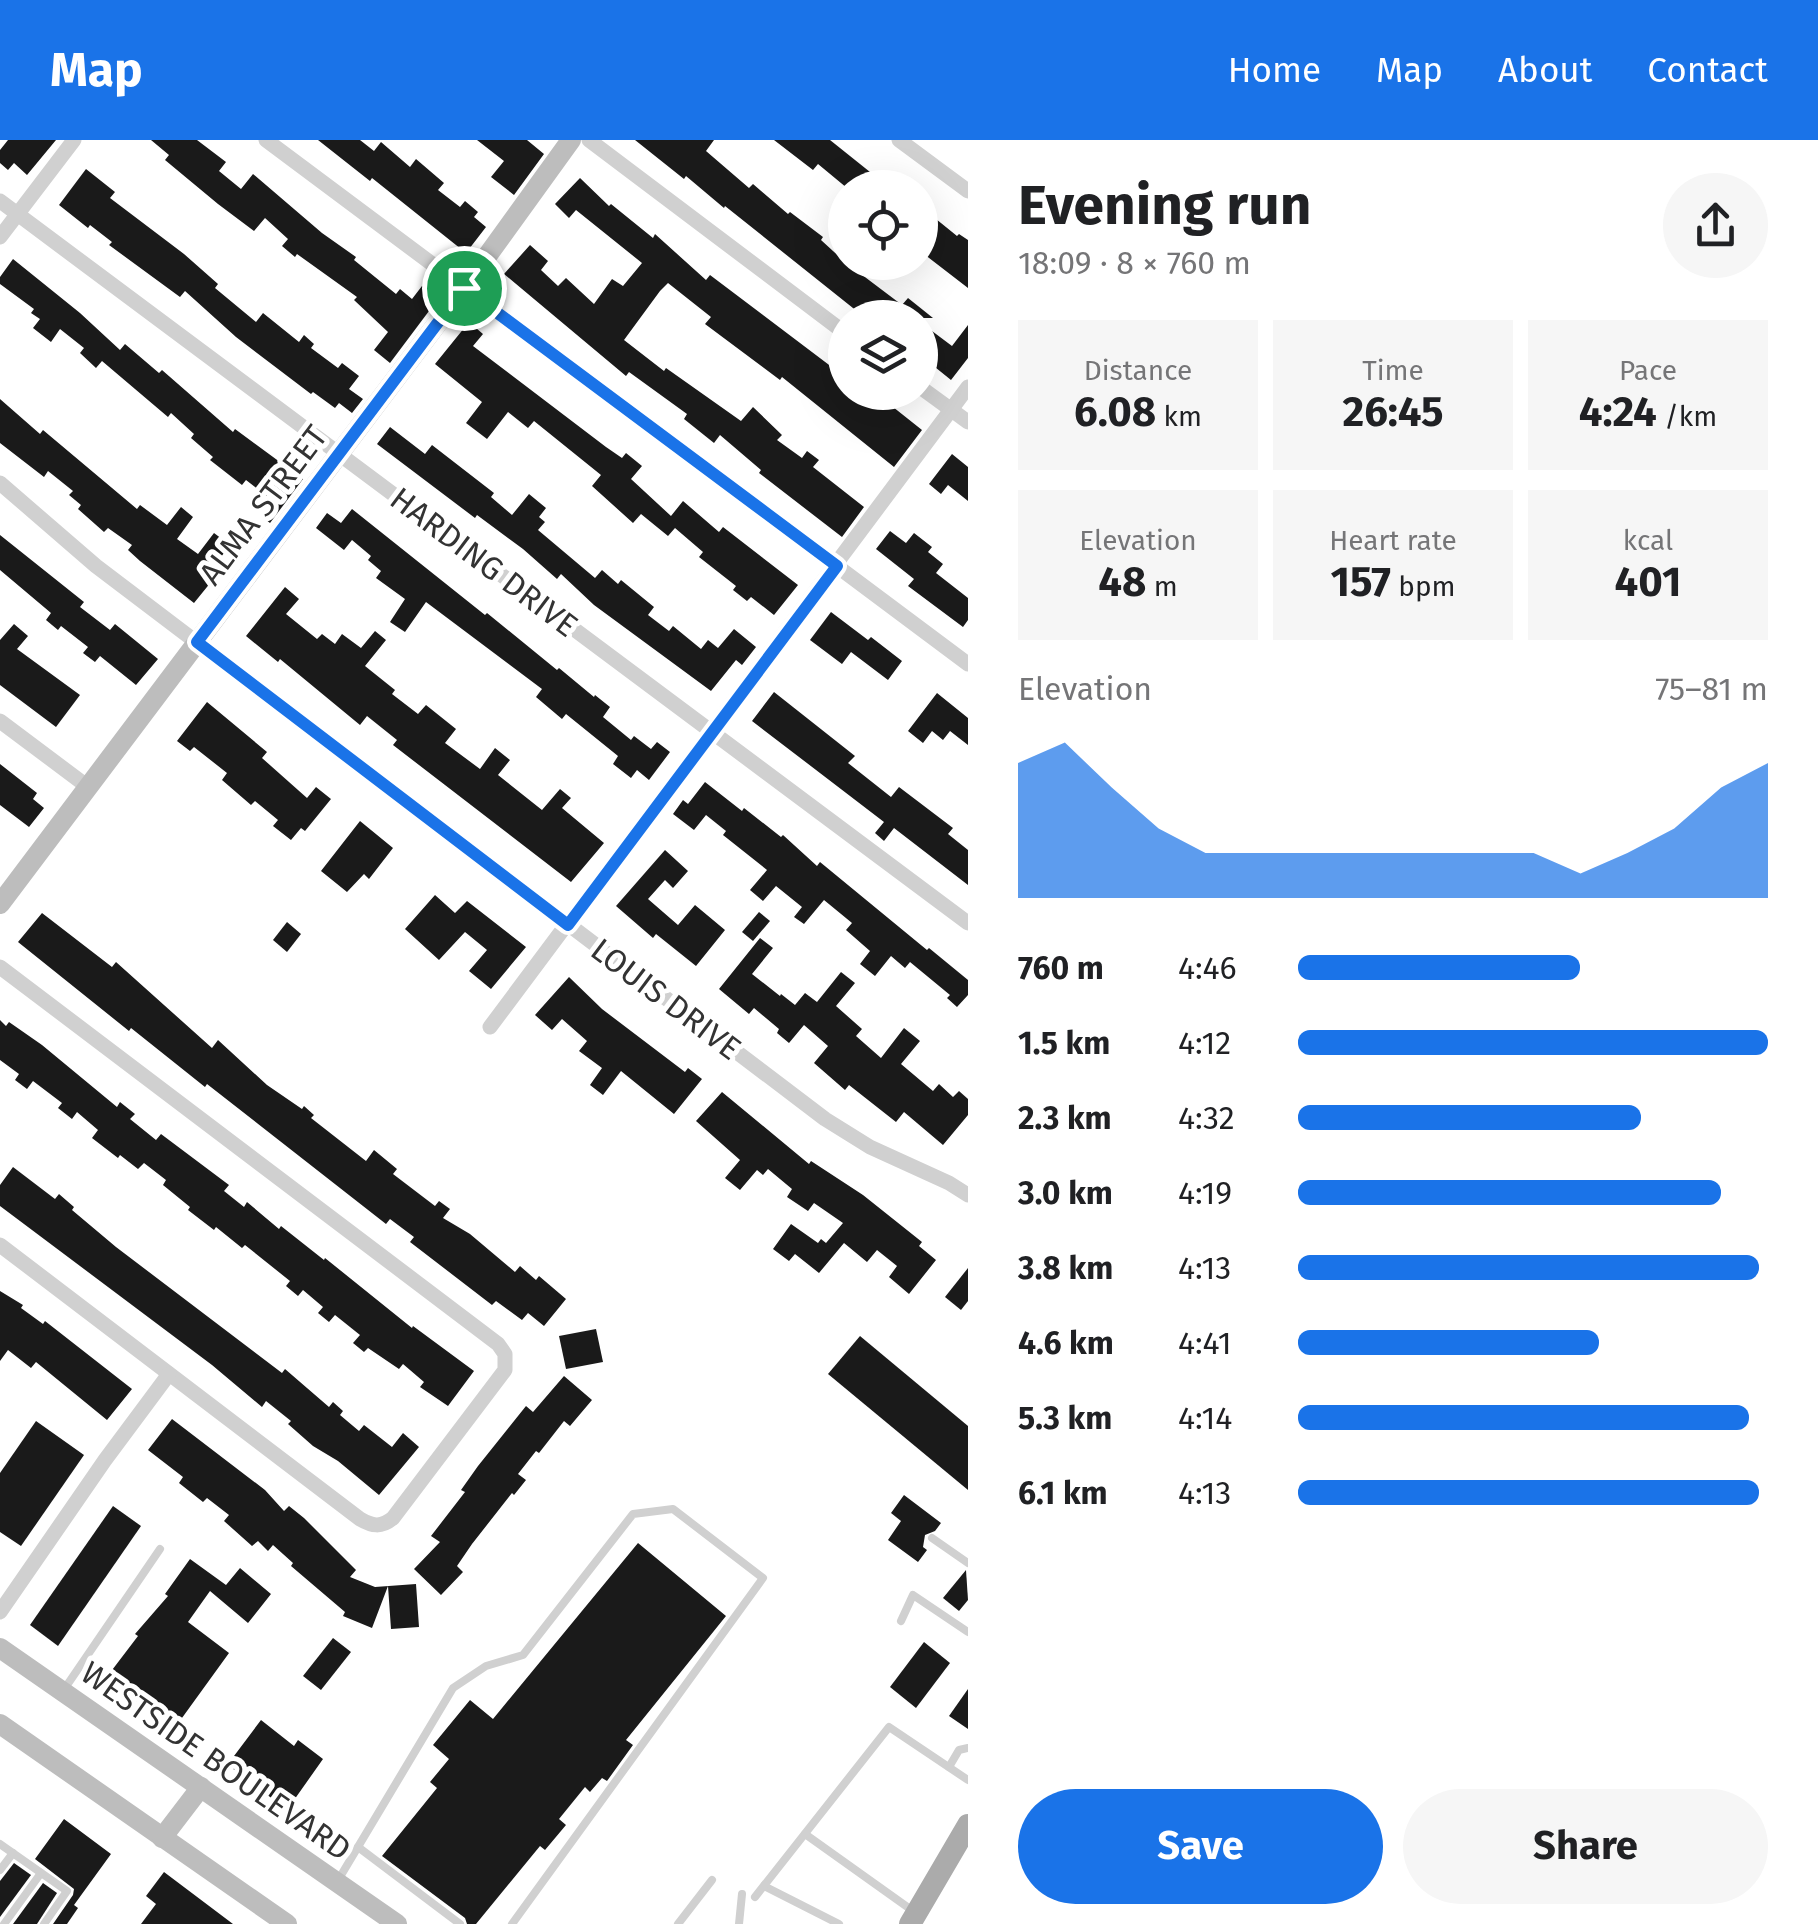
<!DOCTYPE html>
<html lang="en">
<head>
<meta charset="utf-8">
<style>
  body { margin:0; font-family:"Fira Sans",sans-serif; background:#f6f6f6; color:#202124; height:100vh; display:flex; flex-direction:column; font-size:38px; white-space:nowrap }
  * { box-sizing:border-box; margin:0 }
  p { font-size:32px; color:#757577 }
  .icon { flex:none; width:55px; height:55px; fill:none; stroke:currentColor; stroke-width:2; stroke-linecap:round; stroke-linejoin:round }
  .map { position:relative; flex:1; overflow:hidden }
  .side { display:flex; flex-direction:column; background:#fff; width:850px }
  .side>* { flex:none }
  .tools { position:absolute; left:828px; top:30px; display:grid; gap:20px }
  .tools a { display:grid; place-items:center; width:110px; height:110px; border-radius:50%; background:#fff; box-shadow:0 10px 40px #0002; font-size:50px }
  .pin { position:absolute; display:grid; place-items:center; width:85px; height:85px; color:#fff; margin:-42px; border:5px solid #fff; border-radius:50%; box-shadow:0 2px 10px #0007 }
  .round { display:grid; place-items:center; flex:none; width:105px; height:105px; border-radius:52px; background:#f6f6f6 }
  .summary { display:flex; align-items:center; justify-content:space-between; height:170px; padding:0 50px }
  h1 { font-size:55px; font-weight:700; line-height:75px }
  .metrics { display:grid; grid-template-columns:repeat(3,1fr); gap:15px; height:170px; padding:10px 50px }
  .metrics div { display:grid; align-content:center; border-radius:0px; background:#f6f6f6; text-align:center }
  .metrics b { font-size:42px; font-weight:700 }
  .metrics small { font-size:28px; font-weight:400 }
  .metrics p { font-size:28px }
  .chart { height:280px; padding:20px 50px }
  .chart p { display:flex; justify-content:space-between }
  .chart svg { width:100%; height:180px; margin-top:10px; fill:#1a73e8; opacity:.7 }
  .cta { display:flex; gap:20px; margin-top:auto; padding:20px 50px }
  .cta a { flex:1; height:115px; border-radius:60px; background:#1a73e8; color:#fff; font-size:40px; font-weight:700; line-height:115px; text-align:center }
  .cta a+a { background:#f6f6f6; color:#202124 }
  ul { padding:0 50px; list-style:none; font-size:32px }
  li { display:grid; grid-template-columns:160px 120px 1fr; align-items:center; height:75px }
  li i { height:25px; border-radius:12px; background:#1a73e8 }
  header { display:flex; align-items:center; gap:60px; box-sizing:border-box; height:140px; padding:0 50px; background:#1a73e8; color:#fff }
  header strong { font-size:48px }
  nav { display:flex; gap:55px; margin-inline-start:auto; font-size:35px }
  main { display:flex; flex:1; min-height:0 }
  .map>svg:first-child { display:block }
</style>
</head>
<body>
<header>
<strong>Map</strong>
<nav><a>Home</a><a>Map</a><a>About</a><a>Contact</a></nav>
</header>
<main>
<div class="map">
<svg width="968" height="1784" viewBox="0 0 968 1784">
  <rect width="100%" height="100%" fill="#fff"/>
  <g fill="#1a1a1a">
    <path d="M8,0H56L27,35L14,23L8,30L0,23V10Z"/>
    <path d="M151,0H197L226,22L219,31L241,49L253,34L322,93L356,117L354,120L396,154L400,149L412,159L422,146L438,159L390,223L374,210L388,192L354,160L357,157L297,114L295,117L282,106L288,99L265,78L254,91L218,64L165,20L169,15Z"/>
    <path d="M318,0H360L374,11L381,2L410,27L416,19L444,43L438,50L460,67L465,61L478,72L474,77L486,87L466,113L372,38L370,41Z"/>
    <path d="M477,0H527L544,14L514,55L491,37L504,21Z"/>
    <path d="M635,0H714L706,11L749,48L753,44L788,74L790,72L823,97L821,100L845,122L902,165L908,158L933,178H873L867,172L863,176L725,66L724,68L686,36L684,39Z"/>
    <path d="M774,0H830L875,36L878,33L895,48H847L818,24L813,30Z"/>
    <path d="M86,29L115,52L110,58L184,114L218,144L215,148L256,182L263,173L299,202L304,195L314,204L311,208L338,228L342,223L359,236L349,249L363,259L352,273L339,263L335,268L313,252L311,254L236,197L185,151L180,157L109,105L112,102L90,85L88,88L59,65Z"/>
    <path d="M580,38L609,66L611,64L653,98L655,94L706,140L710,135L845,237V252H867L885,267L888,263L922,290L894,327L782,237L780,240L705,184L711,177L668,143L660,151L624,200L664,231L666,228L741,281L753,267L782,295L777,300L802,318L807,311L819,320L813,327L864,367L842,397L759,333L761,330L720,295L714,303L684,279L687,274L629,232L626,236L504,134L530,105L548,121L541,130L558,146L566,138L594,164L612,139L623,146L642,123L576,70L569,78L555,64Z"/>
    <path d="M920,66L957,96L959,94L968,100V148L920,111Z"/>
    <path d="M13,119L80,173L120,210L125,204L159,233L162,230L233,292L235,289L303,339L270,383L260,375L272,360L246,340L242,345L210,320L213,317L191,298L194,294L171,273L168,277L102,221L96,228L80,213L84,208L60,189L51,202L33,188L40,179L31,173L34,169L0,144V137Z"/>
    <path d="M469,182L483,194L473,206L606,307L622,318L626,313L642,326L631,339L671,376L683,361L719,392L723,387L798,445L774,475L751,457L747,461L733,450L736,446L699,417L703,412L675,388L668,396L641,374L633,383L592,346L601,335L534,281L528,288L508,272L487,299L466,283L482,262L435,224Z"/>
    <path d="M920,182L952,206L968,185V218L951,240L920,215Z"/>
    <path d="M0,259L40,294L43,290L137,369L140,365L167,385L181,367L193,377L177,399L198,414L214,393L230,405L218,421L224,426L194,463L140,421L128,410L132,405L108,388L104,392L78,369L81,365L69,355L73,351L48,331L44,337L0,303Z"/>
    <path d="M390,287L425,314L432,305L494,353L491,357L512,375L529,354L546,368L539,377L545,382L538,390L595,438L602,430L618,444L621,440L654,467L648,475L669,491L673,486L701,509L708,500L718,508L734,489L756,507L742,525L736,520L711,551L594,465L561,434L557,439L523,409L477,375L475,378L377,304Z"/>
    <path d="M952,314L968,327V361L948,345L941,354L929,344Z"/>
    <path d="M352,369L485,475L487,473L557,530L559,528L594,557L595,555L610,567L603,577L631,600L634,596L651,609L657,602L670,612L649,640L637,630L631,638L613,624L618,616L566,574L562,579L536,557L542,549L426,462L405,492L390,482L405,459L376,438L381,431L368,420L371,416L352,400L344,410L316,388L327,373L341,383Z"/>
    <path d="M890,391L906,403L914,393L932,407L928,412L943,424L936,433L968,458V480L963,487L908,446L914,439L876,409Z"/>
    <path d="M0,395L84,462L80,467L110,490L115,484L158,519L136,545L100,516L95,522L83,513L88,507L61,486L58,490L46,480L51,473L0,430Z"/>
    <path d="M285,447L299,459L286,474L317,499L322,494L335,504L342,494L361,508L375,491L386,500L365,526L395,550L392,554L418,574L426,565L456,589L445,603L480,629L495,608L510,620L498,635L542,670L560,649L571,658L562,668L604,703L571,742L393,605L397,600L367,576L360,585L280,519L278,522L246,496Z"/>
    <path d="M831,472L868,500L871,497L902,521L888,540L851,512L842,524L810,500Z"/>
    <path d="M14,484L28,496L17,509L80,555L56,587L0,545V500Z"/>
    <path d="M774,552L855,616L848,623L891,657L899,647L953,688L948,694L968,710V745L894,688L884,701L875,693L884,682L752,581Z"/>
    <path d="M937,553L968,578V605L950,591L943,600L932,591L923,603L908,591Z"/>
    <path d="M207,562L267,612L262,618L307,658L316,647L331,659L305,691L301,688L291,700L273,686L278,680L255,661L251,665L222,640L227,633L194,607L190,611L177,601Z"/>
    <path d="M0,624L37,653L33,659L44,668L29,687L0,665Z"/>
    <path d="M705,642L742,671L744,668L781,697L783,695L817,726L820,722L927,810L929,808L968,840V855L957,867L947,858L950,855L910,822L905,828L891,816L875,836L860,824L870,811L846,790L852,783L824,760L804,784L794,777L802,767L776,746L763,761L750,750L767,730L723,695L726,691L706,675L694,690L673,674L683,660L688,664Z"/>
    <path d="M360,681L393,708L369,739L364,734L347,752L321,731Z"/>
    <path d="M665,710L688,731L673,748L665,740L648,759L678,785L695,765L725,790L696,826L656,794L653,798L616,766Z"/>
    <path d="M435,755L455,773L467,761L526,807L491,849L469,831L487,810L465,792L439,820L405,789Z"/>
    <path d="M759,772L770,781L753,801L742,792Z"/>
    <path d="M42,773L112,827L116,822L212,908L218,900L267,945L302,969L304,966L314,975L311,978L366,1021L374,1010L397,1029L393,1034L435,1066L439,1061L450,1069L443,1078L470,1094L515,1132L520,1126L536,1140L539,1136L566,1159L544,1186L528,1173L522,1180L496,1161L492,1165L410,1102L414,1097L390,1079L386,1084L207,944L205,947L131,888L129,891L18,802Z"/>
    <path d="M287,782L301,794L287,812L273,800Z"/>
    <path d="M760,798L773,808L752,834L780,856L781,854L795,865L805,853L817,862L841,832L855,843L836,866L862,889L856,896L881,918L904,888L920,901L901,924L933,951L939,944L953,957L959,951L968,959V975L943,1005L904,972L896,982L849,945L845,950L814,923L828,906L804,885L789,903L777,893L779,889L754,868L749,874L719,849Z"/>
    <path d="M569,837L602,869L685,932L688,928L702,939L674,974L621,931L603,955L590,945L602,928L579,911L587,901L562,879L552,890L535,875Z"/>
    <path d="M0,880L6,886L9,882L42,905L117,967L120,962L135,974L130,979L156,1000L161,994L229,1045L224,1051L244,1067L247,1062L279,1089L281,1086L324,1120L325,1118L412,1188L413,1186L474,1231L448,1266L420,1247L424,1242L403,1224L399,1229L368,1208L364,1212L353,1203L360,1195L335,1175L329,1182L318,1173L323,1167L303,1150L298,1156L286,1146L290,1141L245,1105L242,1108L216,1087L214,1090L188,1070L190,1067L163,1045L166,1040L144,1023L138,1029L120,1015L118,1018L92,998L98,990L77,972L72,979L58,968L62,963L33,941L27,949L15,940L19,934L0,920Z"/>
    <path d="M722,952L809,1024L811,1021L863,1055L922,1102L919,1106L936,1120L909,1154L889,1137L897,1126L877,1110L867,1122L844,1103L819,1133L795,1114L789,1121L773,1109L791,1084L818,1103L821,1099L826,1103L843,1083L814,1063L808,1071L787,1057L792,1049L768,1029L763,1035L757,1030L740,1050L725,1038L740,1020L696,981Z"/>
    <path d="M13,1027L55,1059L59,1054L74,1067L72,1070L116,1107L282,1233L285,1229L329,1267L333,1262L343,1271L340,1275L359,1291L364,1285L392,1307L403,1293L419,1307L379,1355L338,1321L313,1306L288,1284L291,1281L266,1261L262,1267L212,1225L0,1066V1045Z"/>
    <path d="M968,1128V1161L961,1170L945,1157Z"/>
    <path d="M0,1151L23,1165L21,1168L43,1184L45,1181L132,1249L107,1280L36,1222L31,1228L8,1210L0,1221Z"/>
    <path d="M596,1189L603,1222L566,1229L559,1196Z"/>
    <path d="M860,1196L968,1286V1350L828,1234Z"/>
    <path d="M564,1236L592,1260L570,1286L564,1281L539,1313L536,1311L518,1334L526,1340L514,1355L512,1353L472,1404L457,1426L463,1432L441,1455L414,1429L440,1402L431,1396L465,1352L461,1350L478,1326L526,1266L533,1272Z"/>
    <path d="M172,1279L265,1350L284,1371L289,1366L304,1378L356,1430L350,1437L375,1447L416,1444L419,1487L391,1489L388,1446L372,1488L343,1476L345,1472L291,1426L293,1423L273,1405L268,1411L258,1401L252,1406L224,1381L229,1375L207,1358L203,1362L179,1343L183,1337L148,1310Z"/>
    <path d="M36,1281L84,1315L21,1406L0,1392V1333Z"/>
    <path d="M904,1355L941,1383L935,1391L925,1395L923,1407L927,1410L918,1422L888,1400L901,1381L891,1373Z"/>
    <path d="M113,1366L141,1386L58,1506L30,1485Z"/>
    <path d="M638,1403L726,1476L626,1600L633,1605L607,1641L602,1638L590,1652L585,1647L559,1679L566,1685L545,1710L540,1706L476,1784H467L465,1778L382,1716L437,1648L430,1642L449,1619L433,1605L470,1560L493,1579Z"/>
    <path d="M190,1419L226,1445L240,1428L271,1454L248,1483L210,1451L188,1482L229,1513L174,1589L106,1538L138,1496L135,1494L168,1456L165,1454Z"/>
    <path d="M966,1430L968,1460L959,1471L943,1458Z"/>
    <path d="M333,1498L351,1512L321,1550L303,1536Z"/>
    <path d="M924,1502L950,1523L916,1568L890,1547Z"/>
    <path d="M968,1549V1589L949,1576Z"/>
    <path d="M261,1580L294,1606L298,1600L323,1619L287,1670L232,1628L239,1619L234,1616Z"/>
    <path d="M64,1679L111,1714L74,1765L78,1768L67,1784H53L73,1755L74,1749L35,1719Z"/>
    <path d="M14,1723L31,1735L0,1777V1741Z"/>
    <path d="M164,1732L233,1784H141L156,1764L146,1756Z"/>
    <path d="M43,1743L57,1753L37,1784H13Z"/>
  </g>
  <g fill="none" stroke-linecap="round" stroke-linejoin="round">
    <g stroke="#d0d0d0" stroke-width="8">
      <path d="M932,1398L968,1423"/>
      <path d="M901,1481L913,1455L968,1492"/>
      <path d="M63,1551L160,1409"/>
      <path d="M949,1627L959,1610L968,1608"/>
      <path d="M805,1694L913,1771"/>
      <path d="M0,1704L67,1751L44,1784"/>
      <path d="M358,1707L460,1784"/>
      <path d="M0,1730L13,1713"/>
      <path d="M337,1742L453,1548L486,1526L523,1515L633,1374L673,1369L763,1438L512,1784"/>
      <path d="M764,1746L839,1784"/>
      <path d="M755,1757L889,1587L968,1640"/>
      <path d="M4,1784L41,1733"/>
      <path d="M678,1784L712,1740"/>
      <path d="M739,1784L742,1754"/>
    </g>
    <g stroke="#d0d0d0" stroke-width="15">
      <path d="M266,0L968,524"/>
      <path d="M589,0L845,193"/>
      <path d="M899,0L968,51"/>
      <path d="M0,61L968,783"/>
      <path d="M0,97L74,0"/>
      <path d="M920,247L968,282"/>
      <path d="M0,343L96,426L825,979L870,1007L949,1043L968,1055"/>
      <path d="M0,581L88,647"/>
      <path d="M0,827L498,1204L505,1214V1230L393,1378C381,1388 372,1386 360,1379L0,1105"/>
      <path d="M490,887L968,247"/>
      <path d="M0,1472L105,1320L169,1234"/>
    </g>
    <g stroke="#bdbdbd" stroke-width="20">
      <path d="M0,764L464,148L571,0"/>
      <path d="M0,1508L397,1784"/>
      <path d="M0,1584L287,1784"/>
      <path d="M162,1698L201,1647"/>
    </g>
    <path stroke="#ababab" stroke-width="22" d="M910,1784L968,1685"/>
  </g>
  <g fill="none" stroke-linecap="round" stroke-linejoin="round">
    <g stroke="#fff" stroke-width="20">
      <path id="route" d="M464,148L837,426L568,785L197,502Z"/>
    </g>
    <use href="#route" stroke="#1a73e8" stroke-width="12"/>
  </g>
  <g text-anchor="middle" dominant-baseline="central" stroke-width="10" stroke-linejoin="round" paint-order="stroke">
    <g font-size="32" fill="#333" stroke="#fff">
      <text transform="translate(263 365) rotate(-53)">ALMA STREET</text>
      <text transform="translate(484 422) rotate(37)">HARDING DRIVE</text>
      <text transform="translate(666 859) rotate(37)">LOUIS DRIVE</text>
      <text transform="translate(216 1621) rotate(35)">WESTSIDE BOULEVARD</text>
    </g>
  </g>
</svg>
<div class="tools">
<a><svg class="icon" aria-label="locate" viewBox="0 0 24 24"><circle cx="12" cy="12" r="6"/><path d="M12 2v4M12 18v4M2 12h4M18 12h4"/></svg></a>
<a><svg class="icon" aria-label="layers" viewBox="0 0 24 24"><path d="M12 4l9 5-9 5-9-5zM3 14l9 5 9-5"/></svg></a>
</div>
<div class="pin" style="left:464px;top:148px;background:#1e9e55"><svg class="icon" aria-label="arrive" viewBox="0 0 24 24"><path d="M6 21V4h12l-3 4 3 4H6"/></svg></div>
</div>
<section class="side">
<div class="summary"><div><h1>Evening run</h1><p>18:09 · 8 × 760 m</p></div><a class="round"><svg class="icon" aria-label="share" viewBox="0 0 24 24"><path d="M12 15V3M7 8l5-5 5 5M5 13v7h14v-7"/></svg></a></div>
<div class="metrics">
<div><p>Distance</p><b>6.08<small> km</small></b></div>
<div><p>Time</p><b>26:45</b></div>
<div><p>Pace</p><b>4:24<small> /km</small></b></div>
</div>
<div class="metrics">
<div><p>Elevation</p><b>48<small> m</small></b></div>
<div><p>Heart rate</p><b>157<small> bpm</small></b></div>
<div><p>kcal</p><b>401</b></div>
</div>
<div class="chart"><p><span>Elevation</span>75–81 m</p>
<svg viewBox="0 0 160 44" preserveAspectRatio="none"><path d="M0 44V11L10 6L20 17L30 27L40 33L50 33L60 33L70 33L80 33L90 33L100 33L110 33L120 38L130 33L140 27L150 17L160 11V44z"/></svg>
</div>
<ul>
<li><b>760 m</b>4:46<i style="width:60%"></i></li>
<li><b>1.5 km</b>4:12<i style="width:100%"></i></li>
<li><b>2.3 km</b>4:32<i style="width:73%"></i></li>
<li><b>3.0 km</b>4:19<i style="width:90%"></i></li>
<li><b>3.8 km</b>4:13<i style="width:98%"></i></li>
<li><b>4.6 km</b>4:41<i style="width:64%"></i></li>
<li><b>5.3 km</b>4:14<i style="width:96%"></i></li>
<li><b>6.1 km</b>4:13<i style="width:98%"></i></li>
</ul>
<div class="cta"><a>Save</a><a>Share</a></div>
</section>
</main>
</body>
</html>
